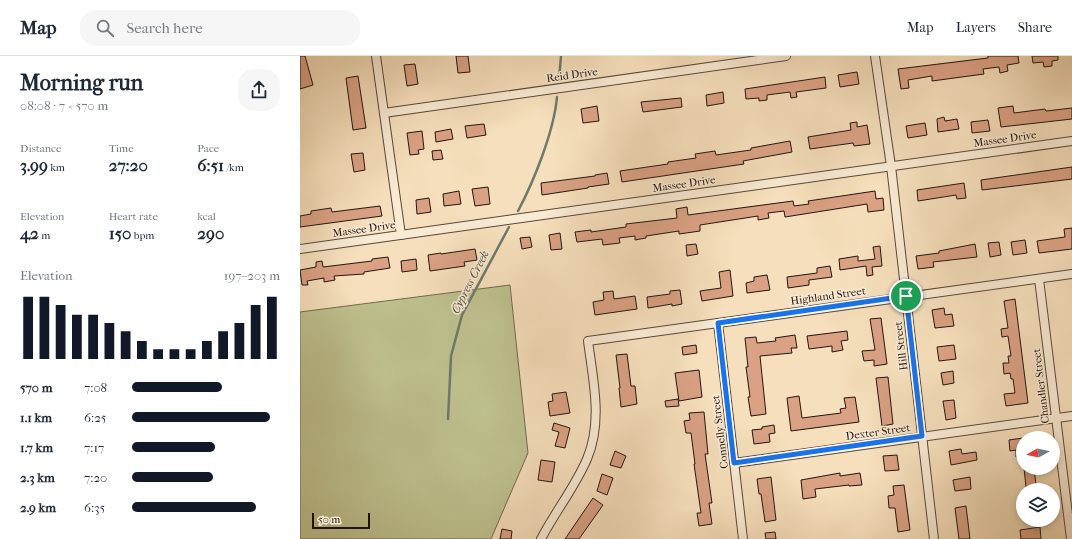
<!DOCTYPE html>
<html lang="en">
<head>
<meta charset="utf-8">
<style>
  body { margin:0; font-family:"IM FELL French Canon",serif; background:#f6f6f7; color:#1f2937; height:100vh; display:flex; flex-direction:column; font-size:15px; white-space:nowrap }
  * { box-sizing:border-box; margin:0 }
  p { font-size:13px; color:#747a83 }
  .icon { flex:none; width:22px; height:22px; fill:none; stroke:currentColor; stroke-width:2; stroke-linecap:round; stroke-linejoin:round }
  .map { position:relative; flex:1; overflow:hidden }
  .side { display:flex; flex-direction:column; background:#fff; width:300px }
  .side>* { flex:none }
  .needle { width:26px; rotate:262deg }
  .fabs { position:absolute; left:716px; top:375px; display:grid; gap:8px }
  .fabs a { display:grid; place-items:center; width:44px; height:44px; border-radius:50%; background:#fff; box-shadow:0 2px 6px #0003; font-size:20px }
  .scale { position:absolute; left:12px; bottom:10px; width:58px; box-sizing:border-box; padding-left:4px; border:2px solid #23150e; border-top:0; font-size:11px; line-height:14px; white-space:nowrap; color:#23150e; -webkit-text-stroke:3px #f9ead3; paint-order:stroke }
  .pin { position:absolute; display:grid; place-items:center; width:34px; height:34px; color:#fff; margin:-17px; border:2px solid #fff; border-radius:50%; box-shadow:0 1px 4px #0007 }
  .round { display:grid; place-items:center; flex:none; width:42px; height:42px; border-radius:16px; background:#f6f6f7 }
  .overview { display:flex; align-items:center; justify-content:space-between; height:68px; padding:0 20px }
  h1 { font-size:22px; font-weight:700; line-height:30px }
  .stats { display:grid; grid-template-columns:repeat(3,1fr); gap:6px; height:68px; padding:4px 20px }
  .stats div { display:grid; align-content:center }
  .stats b { font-size:17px; font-weight:700 }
  .stats small { font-size:11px; font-weight:400 }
  .stats p { font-size:11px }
  .chart { height:112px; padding:8px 20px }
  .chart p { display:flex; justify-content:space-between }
  .chart svg { width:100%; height:72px; margin-top:4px; stroke:#111827; stroke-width:6 }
  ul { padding:0 20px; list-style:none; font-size:13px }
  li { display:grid; grid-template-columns:64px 48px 1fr; align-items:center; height:30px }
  li i { height:10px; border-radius:5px; background:#111827 }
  header { display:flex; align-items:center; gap:24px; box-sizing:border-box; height:56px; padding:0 20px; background:#fff; border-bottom:1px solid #e0e1e3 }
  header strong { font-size:19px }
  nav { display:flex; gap:22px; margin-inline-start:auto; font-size:14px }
  .search { width:280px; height:36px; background:#f6f6f7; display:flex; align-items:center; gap:10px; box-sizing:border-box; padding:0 14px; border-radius:16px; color:#747a83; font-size:15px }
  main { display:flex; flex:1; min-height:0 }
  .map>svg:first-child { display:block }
</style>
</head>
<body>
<header>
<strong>Map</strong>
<div class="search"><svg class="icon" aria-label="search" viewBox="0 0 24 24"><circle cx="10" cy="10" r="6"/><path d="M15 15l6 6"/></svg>Search here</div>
<nav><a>Map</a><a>Layers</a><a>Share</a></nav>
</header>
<main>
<section class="side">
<div class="overview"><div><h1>Morning run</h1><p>08:08 · 7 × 570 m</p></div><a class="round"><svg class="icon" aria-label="share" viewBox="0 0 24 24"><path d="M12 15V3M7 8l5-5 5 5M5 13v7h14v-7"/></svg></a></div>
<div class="stats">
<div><p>Distance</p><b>3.99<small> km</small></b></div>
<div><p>Time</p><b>27:20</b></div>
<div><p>Pace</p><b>6:51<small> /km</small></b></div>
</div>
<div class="stats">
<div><p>Elevation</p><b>42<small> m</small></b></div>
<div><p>Heart rate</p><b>150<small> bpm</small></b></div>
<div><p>kcal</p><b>290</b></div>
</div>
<div class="chart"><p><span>Elevation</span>197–203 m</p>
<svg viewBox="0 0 160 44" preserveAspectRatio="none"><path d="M5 44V6M15 44V6M25 44V11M35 44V17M45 44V17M55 44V22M65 44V27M75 44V33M85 44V38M95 44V38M105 44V38M115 44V33M125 44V27M135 44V22M145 44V11M155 44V6"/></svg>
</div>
<ul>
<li><b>570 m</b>7:08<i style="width:61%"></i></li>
<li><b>1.1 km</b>6:25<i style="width:93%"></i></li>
<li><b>1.7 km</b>7:17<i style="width:56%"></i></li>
<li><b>2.3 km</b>7:20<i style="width:55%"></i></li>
<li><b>2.9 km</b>6:35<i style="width:84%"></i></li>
</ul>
</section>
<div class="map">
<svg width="772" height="483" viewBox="0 0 772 483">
  <rect width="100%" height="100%" fill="#f6dfbc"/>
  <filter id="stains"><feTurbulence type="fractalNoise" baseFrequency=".005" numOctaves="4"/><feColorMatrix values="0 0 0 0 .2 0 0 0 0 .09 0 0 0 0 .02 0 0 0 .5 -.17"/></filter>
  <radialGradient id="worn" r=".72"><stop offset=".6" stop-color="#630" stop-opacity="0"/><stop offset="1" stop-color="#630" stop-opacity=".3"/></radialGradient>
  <path fill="#bec18f" stroke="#706b4e" d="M210,229L228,397L191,483H0V256Z"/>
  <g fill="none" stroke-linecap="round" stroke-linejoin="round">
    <g stroke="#6d7a6c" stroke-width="2.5">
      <path d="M259,24L261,0"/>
      <path d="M218,155C234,125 254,75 257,41"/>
      <path d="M148,363L151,300L162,259L209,171"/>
    </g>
  </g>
  <g fill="#daa184" stroke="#23150e">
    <path d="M0,0H5L13,29L0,33Z"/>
    <path d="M156,0H168L170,16L158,17Z"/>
    <path d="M688,0H718L719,7L707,9L708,15L700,17L699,11L683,13L684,18L632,25V20L608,24L609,32L601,33L598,13L688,2Z"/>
    <path d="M732,0H758V4L752,5V10L744,11L743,6L733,7Z"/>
    <path d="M115,8L118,28L107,30L104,9Z"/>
    <path d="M557,16L559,28L540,31L538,19Z"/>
    <path d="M58,20L66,72L53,74L46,22Z"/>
    <path d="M525,21L526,32L496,36L497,41L491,42L490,36L467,39V44L459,45V42L446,43L445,33Z"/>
    <path d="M423,36L424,47L407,50L406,39Z"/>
    <path d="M381,42L382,51L343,56L341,46Z"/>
    <path d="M297,50L299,65L283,67L281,53Z"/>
    <path d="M713,50L714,57L745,53L746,55L772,52V63L701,71L698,52Z"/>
    <path d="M644,61L645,65L657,63L659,73L638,76L637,63Z"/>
    <path d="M688,64L690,75L672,77L671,66Z"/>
    <path d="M557,66V71L567,69L570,88L554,90L553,87L510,93L508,81L551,74L550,67Z"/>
    <path d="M625,67L627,79L608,82L606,70Z"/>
    <path d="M184,68L186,79L167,82L165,70Z"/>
    <path d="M151,73L153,83L136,86L135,76Z"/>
    <path d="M122,75L124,93L118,94L119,98L110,99L107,77Z"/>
    <path d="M490,85L492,96L443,105L444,108L322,126L320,115L368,108V106L396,102L395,98L415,95L416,99L451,94V92Z"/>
    <path d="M141,94L143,103L133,104L132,95Z"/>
    <path d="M63,97L65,114L54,116L51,98Z"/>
    <path d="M772,111V123L682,134L681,124Z"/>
    <path d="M307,117L309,128L288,131V132L242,139L241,127L295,120V119Z"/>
    <path d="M664,127L666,142L657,143L656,139L618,145L617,134Z"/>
    <path d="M188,131L190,148L175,150L172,133Z"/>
    <path d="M159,135L161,148L144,150L143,138Z"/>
    <path d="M575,135L576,143L583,142L584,154L568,156L567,148L485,161L484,155L468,157L469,162L458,164V160L400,169V175L379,178V175L346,180V182L335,184V180L319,182L320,187L303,189L302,183L277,186L275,176L291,174V176L326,171V168L377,162L376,153L387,151L388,159L493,145L494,150L509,148L508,145Z"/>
    <path d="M129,142L131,156L117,158L116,144Z"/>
    <path d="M80,150L82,160L0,171V160L11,158V155L31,152L32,156Z"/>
    <path d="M772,172V193L739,197L737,185L765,181L764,173Z"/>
    <path d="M260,177L262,193L251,194L249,179Z"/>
    <path d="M230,181L232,191L222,193L220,182Z"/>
    <path d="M725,184L727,197L713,199L711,186Z"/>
    <path d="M699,186L701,199L690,201L688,187Z"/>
    <path d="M396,188L398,198L387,200L386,189Z"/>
    <path d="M675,188L677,201L633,206L634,211L618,213L616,200L639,197V195Z"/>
    <path d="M580,190L582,210L572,211L573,219L567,220L566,210L540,214L539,203L558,200V205L575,203L573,191Z"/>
    <path d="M175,193L177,204L164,206L165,210L130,215L128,199L141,197V198Z"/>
    <path d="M88,201L90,212L64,216V218L34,220L35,224L24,226V222L7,225L8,229H2L0,214L16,211V206L22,205L23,211L72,205V203Z"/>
    <path d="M116,203L117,214L102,216L101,205Z"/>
    <path d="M530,210L532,221L509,224V229L488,232L487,221L517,217V212Z"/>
    <path d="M430,214L433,240L402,245L400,235L421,232L419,216Z"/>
    <path d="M467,219L470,234L447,237L446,227L454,225V221Z"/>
    <path d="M380,234L382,248L372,250V248L348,252L347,241L370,238V235Z"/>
    <path d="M313,235L314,243L335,240L337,253L295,259L293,246L304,244L303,236Z"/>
    <path d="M715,243L728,347L706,350L704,338L715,337L713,323H711L710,317L704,318L703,307H709L708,300H711L708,280L702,281L701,273L708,272L704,245Z"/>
    <path d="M644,252L645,259L652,258L654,270L635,272L632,254Z"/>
    <path d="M581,262L587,308L574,310V304L564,305L562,295L575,294L570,263Z"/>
    <path d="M547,275L548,284L541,285L543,294L532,296V290L509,293L507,280Z"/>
    <path d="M495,279L497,292H491L492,297L460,300L466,358L451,360L448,341H450L446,311H448L445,282L456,281L457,287L476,285L475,282Z"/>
    <path d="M396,289L397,297L383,299L382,291Z"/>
    <path d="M654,289L656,303L639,305L637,291Z"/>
    <path d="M327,298L331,330H335L337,348L321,351L319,332H320L316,299Z"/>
    <path d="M399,314L402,341L379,345L375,317Z"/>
    <path d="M653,315L654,327L643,329L641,317Z"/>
    <path d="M588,321L593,368L582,370L576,322Z"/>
    <path d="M266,336L270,357L250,360L248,346L253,345L252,338Z"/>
    <path d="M499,340L502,362L541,357L540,353L546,352L544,342L555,341L559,366L491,375L487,342Z"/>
    <path d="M378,343L379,350L366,351L365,345Z"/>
    <path d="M654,344L656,362L646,364L643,345Z"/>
    <path d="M404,356L408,398H405L412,447H409L412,468L399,470L397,457H401L394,408H395L391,377H386L384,365L390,364L389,357Z"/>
    <path d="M254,367L270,372L265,392L255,390L259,376L252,374Z"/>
    <path d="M474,369L475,377L469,378L470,386L454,388L452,374L462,373V371Z"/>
    <path d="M723,382V400L716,401V394L710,395L709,384Z"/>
    <path d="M661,393L662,398L676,396L677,404L651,409L649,395Z"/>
    <path d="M315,395L326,400L321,412L310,409Z"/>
    <path d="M597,399L599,414L585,415L583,400Z"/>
    <path d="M241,404L255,406L252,426L238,424Z"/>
    <path d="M724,412H734L736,429L726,431Z"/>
    <path d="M540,417V420L560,417L562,429L549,430V429L515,433L516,441L503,443L501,424Z"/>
    <path d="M302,418L313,422L307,439L297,435Z"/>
    <path d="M471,421L476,464L465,466L461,438H459L457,423Z"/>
    <path d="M670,421L671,433L655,435L653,424Z"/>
    <path d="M604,429L610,474L598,476L595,452H589L588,440L594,439L593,430Z"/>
    <path d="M293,442L303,449L279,483H265Z"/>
    <path d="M666,450L670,483H659L655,452Z"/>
    <path d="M740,471L741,483H721L720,474Z"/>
    <path d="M202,473L212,475L211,483H200Z"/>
    <path d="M475,476L476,483H466L465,477Z"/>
  </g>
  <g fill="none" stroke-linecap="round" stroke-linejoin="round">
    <g stroke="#58483a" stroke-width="10">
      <g id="minor">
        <path d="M76,0L101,179"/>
        <path d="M575,0L591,110L634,483"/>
        <path d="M84,57L486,0"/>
        <path d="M0,193L772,85"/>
        <path d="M739,223L771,483"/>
        <path d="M418,267L443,483"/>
        <path d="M434,407L772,360"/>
        <path d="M241,483C255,456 275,431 287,403C303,365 293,324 288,285L772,218"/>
      </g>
    </g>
    <use href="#minor" stroke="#f9ead3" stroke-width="8"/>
  </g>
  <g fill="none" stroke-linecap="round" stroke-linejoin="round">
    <g stroke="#fff" stroke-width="8">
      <path id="route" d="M606,240L622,380L434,407L418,267Z"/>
    </g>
    <use href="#route" stroke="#1a73e8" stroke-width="5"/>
  </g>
  <g text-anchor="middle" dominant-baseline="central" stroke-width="3" stroke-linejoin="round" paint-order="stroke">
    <g font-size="11" fill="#23150e" stroke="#f9ead3">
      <text transform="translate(272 19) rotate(-8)">Reid Drive</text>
      <text transform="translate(705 83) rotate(-8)">Massee Drive</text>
      <text transform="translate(384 128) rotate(-8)">Massee Drive</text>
      <text transform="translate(64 173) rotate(-8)">Massee Drive</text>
      <text transform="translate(528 240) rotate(-8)">Highland Street</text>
      <text transform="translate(601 290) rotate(-97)">Hill Street</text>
      <text transform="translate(741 330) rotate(-97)">Chandler Street</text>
      <text transform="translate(420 376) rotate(-97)">Connelly Street</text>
      <text transform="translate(578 376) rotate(-8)">Dexter Street</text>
    </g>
    <g font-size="12" font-style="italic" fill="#4e5045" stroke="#f9ead3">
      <text transform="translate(170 226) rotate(-63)">Cypress Creek</text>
    </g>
  </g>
  <rect width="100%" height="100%" filter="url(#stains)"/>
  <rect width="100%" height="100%" fill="url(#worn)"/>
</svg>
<div class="fabs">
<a><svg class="needle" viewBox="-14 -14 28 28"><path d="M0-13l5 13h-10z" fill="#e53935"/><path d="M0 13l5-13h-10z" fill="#747a83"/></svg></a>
<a><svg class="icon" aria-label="layers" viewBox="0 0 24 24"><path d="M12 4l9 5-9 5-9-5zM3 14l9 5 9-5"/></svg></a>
</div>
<div class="scale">50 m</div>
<div class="pin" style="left:606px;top:240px;background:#1e9e55"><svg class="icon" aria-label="arrive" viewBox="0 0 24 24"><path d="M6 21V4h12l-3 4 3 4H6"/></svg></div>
</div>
</main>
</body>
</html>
